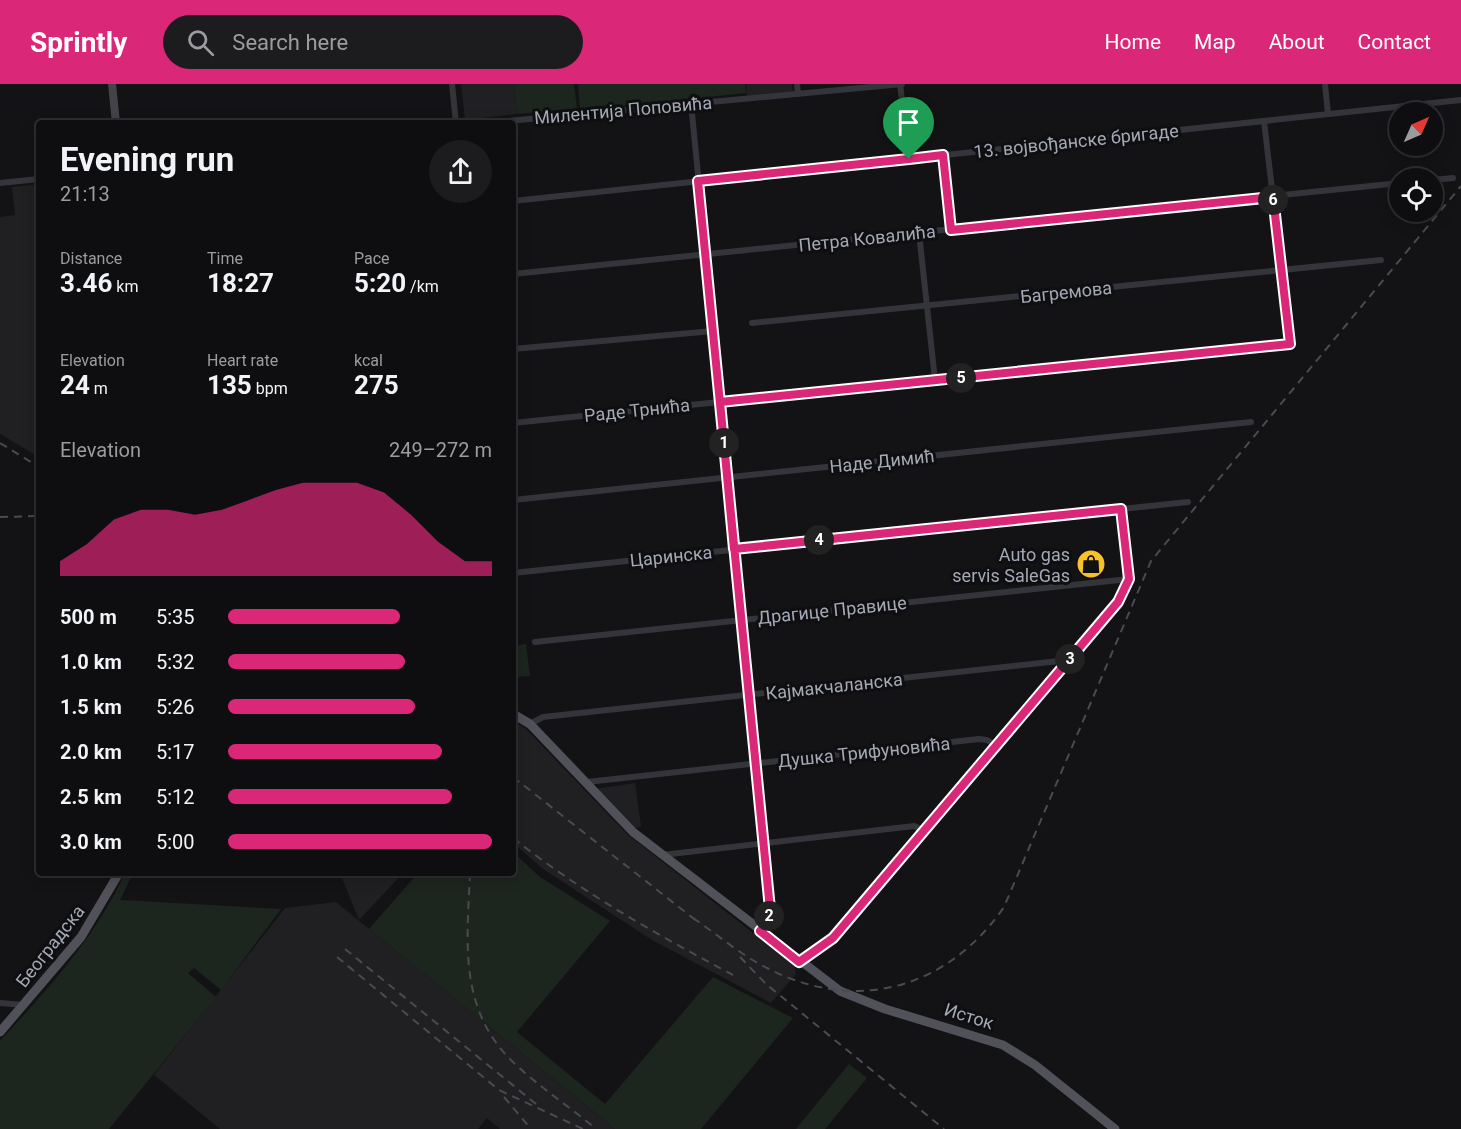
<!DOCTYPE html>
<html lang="en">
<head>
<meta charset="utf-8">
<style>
  body { margin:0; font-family:Roboto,sans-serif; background:#1c1c1e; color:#f1f3f6; height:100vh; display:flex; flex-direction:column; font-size:22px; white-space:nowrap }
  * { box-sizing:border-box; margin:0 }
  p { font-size:20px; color:#9b9c9f }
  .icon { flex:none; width:33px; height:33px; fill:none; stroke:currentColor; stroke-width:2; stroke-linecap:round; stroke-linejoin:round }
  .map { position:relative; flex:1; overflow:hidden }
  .drawer { position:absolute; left:36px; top:36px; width:480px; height:756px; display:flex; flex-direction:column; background:#0e0e10; border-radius:6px; box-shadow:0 3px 15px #0003,0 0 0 2px #2e2e30 }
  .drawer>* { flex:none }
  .needle { width:39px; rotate:45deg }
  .tools { position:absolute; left:1389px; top:18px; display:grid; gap:12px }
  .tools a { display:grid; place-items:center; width:54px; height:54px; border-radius:50%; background:#0e0e10; box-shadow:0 3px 15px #0003,0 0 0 2px #2e2e30; font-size:30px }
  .pin { position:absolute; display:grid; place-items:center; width:51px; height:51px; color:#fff; margin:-62px -26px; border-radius:50% 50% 50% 0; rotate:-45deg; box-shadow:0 0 6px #0007 }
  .pin .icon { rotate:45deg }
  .km { position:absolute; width:30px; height:30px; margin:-15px; border-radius:50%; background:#222; color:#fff; font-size:16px; line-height:30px; text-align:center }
  .round { display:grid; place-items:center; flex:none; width:63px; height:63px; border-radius:32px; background:#1c1c1e }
  .headline { display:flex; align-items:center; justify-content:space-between; height:102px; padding:0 24px }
  h1 { font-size:33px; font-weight:700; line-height:45px }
  .metrics { display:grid; grid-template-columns:repeat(3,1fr); gap:9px; height:102px; padding:6px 24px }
  .metrics div { display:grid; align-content:center }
  .metrics b { font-size:26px; font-weight:700 }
  .metrics small { font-size:16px; font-weight:400 }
  .metrics p { font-size:16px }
  .chart { height:168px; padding:12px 24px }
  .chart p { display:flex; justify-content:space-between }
  .chart svg { width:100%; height:108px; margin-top:6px; fill:#db2777; opacity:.7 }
  ul { padding:0 24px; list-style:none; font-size:20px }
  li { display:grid; grid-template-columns:96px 72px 1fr; align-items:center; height:45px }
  li i { height:15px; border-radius:8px; background:#db2777 }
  header { display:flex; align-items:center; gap:36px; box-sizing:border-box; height:84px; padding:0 30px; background:#db2777; color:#fff }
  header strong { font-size:28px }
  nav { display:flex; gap:33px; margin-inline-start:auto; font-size:21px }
  .search { width:420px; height:54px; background:#1c1c1e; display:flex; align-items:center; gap:15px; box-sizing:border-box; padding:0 21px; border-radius:33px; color:#9b9c9f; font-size:22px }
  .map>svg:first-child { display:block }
</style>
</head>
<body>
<header>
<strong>Sprintly</strong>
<div class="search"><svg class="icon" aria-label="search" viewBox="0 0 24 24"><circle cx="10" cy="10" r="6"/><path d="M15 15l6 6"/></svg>Search here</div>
<nav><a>Home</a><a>Map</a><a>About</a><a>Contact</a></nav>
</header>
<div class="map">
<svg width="1461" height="1045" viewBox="0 0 1461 1045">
  <rect width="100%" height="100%" fill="#131315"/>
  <g fill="#201f22">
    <path d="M461,0H514L517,30L465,36Z"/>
    <path d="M746,0H792L793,9L747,14Z"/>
    <path d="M39,100V373L0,350V133L15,131L12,103Z"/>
    <path d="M513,637L525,644L627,750L794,881L796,890L771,919L652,856L543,785L513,759Z"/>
    <path d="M635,699L641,742L635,745L595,705Z"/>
    <path d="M340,789H403L359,836Z"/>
    <path d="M336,818L615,1045H500L487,1034L478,1045H220L154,991L285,824Z"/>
  </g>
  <g fill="#1d251f">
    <path d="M514,0H574L577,25L517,30Z"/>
    <path d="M578,0H745L746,9L580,26Z"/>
    <path d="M526,560L530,592L514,593L513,562Z"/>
    <path d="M513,768L540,793L610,837L517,948L605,1020L713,893L793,934L701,1045H615L369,845L418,789H513Z"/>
    <path d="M125,789H133L120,816L281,825L221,906L194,884L188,889L216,913L109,1045H0V957C48,905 95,854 125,789Z"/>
    <path d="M849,980L867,994L825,1045H796Z"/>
  </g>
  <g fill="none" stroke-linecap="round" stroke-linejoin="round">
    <g stroke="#34353a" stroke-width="6">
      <path d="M452,0L456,39"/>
      <path d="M797,0L798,10"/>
      <path d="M900,0L909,75"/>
      <path d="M1325,0L1328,30"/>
      <path d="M691,19L770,825L768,838L760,847"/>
      <path d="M487,39L902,0"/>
      <path d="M943,71L951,146"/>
      <path d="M1432,96L1453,94"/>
      <path d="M0,99L39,95"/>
      <path d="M513,117L1461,16"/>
      <path d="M919,149L935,296"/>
      <path d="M513,190L1400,99"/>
      <path d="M752,239L1381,176"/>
      <path d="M513,265L713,247"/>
      <path d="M513,339L1290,260L1264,37"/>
      <path d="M513,416L1251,338"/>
      <path d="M513,489L1188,418"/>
      <path d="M535,558L1129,495"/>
      <path d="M530,640L543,633L1068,576"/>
      <path d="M587,698L979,655L987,656L995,661"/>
      <path d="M662,771L914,742L925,747"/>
      <path d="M799,878L833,854L1118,518L1129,495L1121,425"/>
      <path d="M0,919L24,921"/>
    </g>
    <path stroke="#42444a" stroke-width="8" d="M112,0L116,39"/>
    <g stroke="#505159" stroke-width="9">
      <path d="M513,630L530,640L633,748L840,907L885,925L1003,961L1035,981L1115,1045"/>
      <path d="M0,948L81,853L119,789"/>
    </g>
    <g stroke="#494b51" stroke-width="2" stroke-dasharray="8 6" stroke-linecap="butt">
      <path d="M0,359L39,383"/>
      <path d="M0,433L39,432"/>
      <path d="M513,693L698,838"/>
      <path d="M513,754C581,808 656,850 733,891"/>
      <path d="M470,789C467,858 458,926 514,979C539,1003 569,1022 596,1045"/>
      <path d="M693,834C718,851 742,872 769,885C858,930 948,904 1004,823L1151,477L1461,102"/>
      <path d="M345,865L536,1020"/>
      <path d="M337,873L499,1006L583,1045"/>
      <path d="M740,873L766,900L944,1045"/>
      <path d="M504,1013L531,1045"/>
    </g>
  </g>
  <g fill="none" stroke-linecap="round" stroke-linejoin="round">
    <g stroke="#fff" stroke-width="12">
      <path id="route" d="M909,75L698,97L770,825L768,838L760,847L799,878L833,854L1118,518L1129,495L1121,425L734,465L720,318L1290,260L1273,113L951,146L943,71L909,75"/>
    </g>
    <use href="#route" stroke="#db2777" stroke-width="8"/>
  </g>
  <defs>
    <g id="shop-disc" transform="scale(1.5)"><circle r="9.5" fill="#f8c129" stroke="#0f0e10"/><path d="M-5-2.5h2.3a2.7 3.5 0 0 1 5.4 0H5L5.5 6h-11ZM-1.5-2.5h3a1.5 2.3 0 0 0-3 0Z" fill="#111"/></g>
  </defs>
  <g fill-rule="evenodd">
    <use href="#shop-disc" x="1091" y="480"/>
  </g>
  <g text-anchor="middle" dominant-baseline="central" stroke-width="6" stroke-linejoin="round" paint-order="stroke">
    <g font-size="18" fill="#a4a9b6" stroke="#0f0e10">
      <text transform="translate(623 26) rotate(-5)">Милентија Поповића</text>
      <text transform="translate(1076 57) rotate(-6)">13. војвођанске бригаде</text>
      <text transform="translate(867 154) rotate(-6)">Петра Ковалића</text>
      <text transform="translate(1066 208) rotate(-6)">Багремова</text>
      <text transform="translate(637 326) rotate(-6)">Раде Трнића</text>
      <text transform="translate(882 377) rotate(-6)">Наде Димић</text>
      <text transform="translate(671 472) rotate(-6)">Царинска</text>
      <text transform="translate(832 526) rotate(-6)">Драгице Правице</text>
      <text transform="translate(834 602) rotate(-6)">Кајмакчаланска</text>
      <text transform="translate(864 668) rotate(-6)">Душка Трифуновића</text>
      <text transform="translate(50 862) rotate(-52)">Београдска</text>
      <text transform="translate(969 932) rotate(17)">Исток</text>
    </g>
    <g font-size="18" fill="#a4a9b6" stroke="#0f0e10" text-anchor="end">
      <text x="1070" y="470">Auto gas<tspan x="1070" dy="21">servis SaleGas</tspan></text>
    </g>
  </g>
</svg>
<div class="tools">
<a><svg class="needle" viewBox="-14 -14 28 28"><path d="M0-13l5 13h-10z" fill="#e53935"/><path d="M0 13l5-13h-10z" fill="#9b9c9f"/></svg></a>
<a><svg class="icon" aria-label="locate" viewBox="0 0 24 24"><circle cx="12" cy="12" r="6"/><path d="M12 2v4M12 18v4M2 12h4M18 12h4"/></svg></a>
</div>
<div class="pin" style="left:909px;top:75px;background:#1e9e55"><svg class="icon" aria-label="arrive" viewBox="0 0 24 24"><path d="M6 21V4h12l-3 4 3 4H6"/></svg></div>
<b class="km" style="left:724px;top:359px">1</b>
<b class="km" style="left:769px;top:832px">2</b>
<b class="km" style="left:1070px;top:575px">3</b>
<b class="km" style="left:819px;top:456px">4</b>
<b class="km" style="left:961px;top:294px">5</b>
<b class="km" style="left:1273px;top:116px">6</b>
<section class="drawer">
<div class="headline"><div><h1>Evening run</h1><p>21:13</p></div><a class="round"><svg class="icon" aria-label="share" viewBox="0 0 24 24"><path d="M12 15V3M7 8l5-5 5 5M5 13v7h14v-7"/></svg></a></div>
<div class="metrics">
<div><p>Distance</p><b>3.46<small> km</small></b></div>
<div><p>Time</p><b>18:27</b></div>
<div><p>Pace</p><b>5:20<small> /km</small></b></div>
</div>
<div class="metrics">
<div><p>Elevation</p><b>24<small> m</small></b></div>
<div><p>Heart rate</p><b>135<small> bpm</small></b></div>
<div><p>kcal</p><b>275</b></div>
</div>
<div class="chart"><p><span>Elevation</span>249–272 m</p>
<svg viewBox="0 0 160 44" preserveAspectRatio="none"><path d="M0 44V38L10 31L20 21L30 17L40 17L50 19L60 17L70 13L80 9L90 6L100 6L110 6L120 10L130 19L140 30L150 38L160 38V44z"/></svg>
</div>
<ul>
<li><b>500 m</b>5:35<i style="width:65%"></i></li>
<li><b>1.0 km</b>5:32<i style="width:67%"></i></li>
<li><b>1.5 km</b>5:26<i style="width:71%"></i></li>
<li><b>2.0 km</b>5:17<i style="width:81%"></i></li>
<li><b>2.5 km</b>5:12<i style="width:85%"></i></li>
<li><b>3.0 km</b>5:00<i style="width:100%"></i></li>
</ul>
</section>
</div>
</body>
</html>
